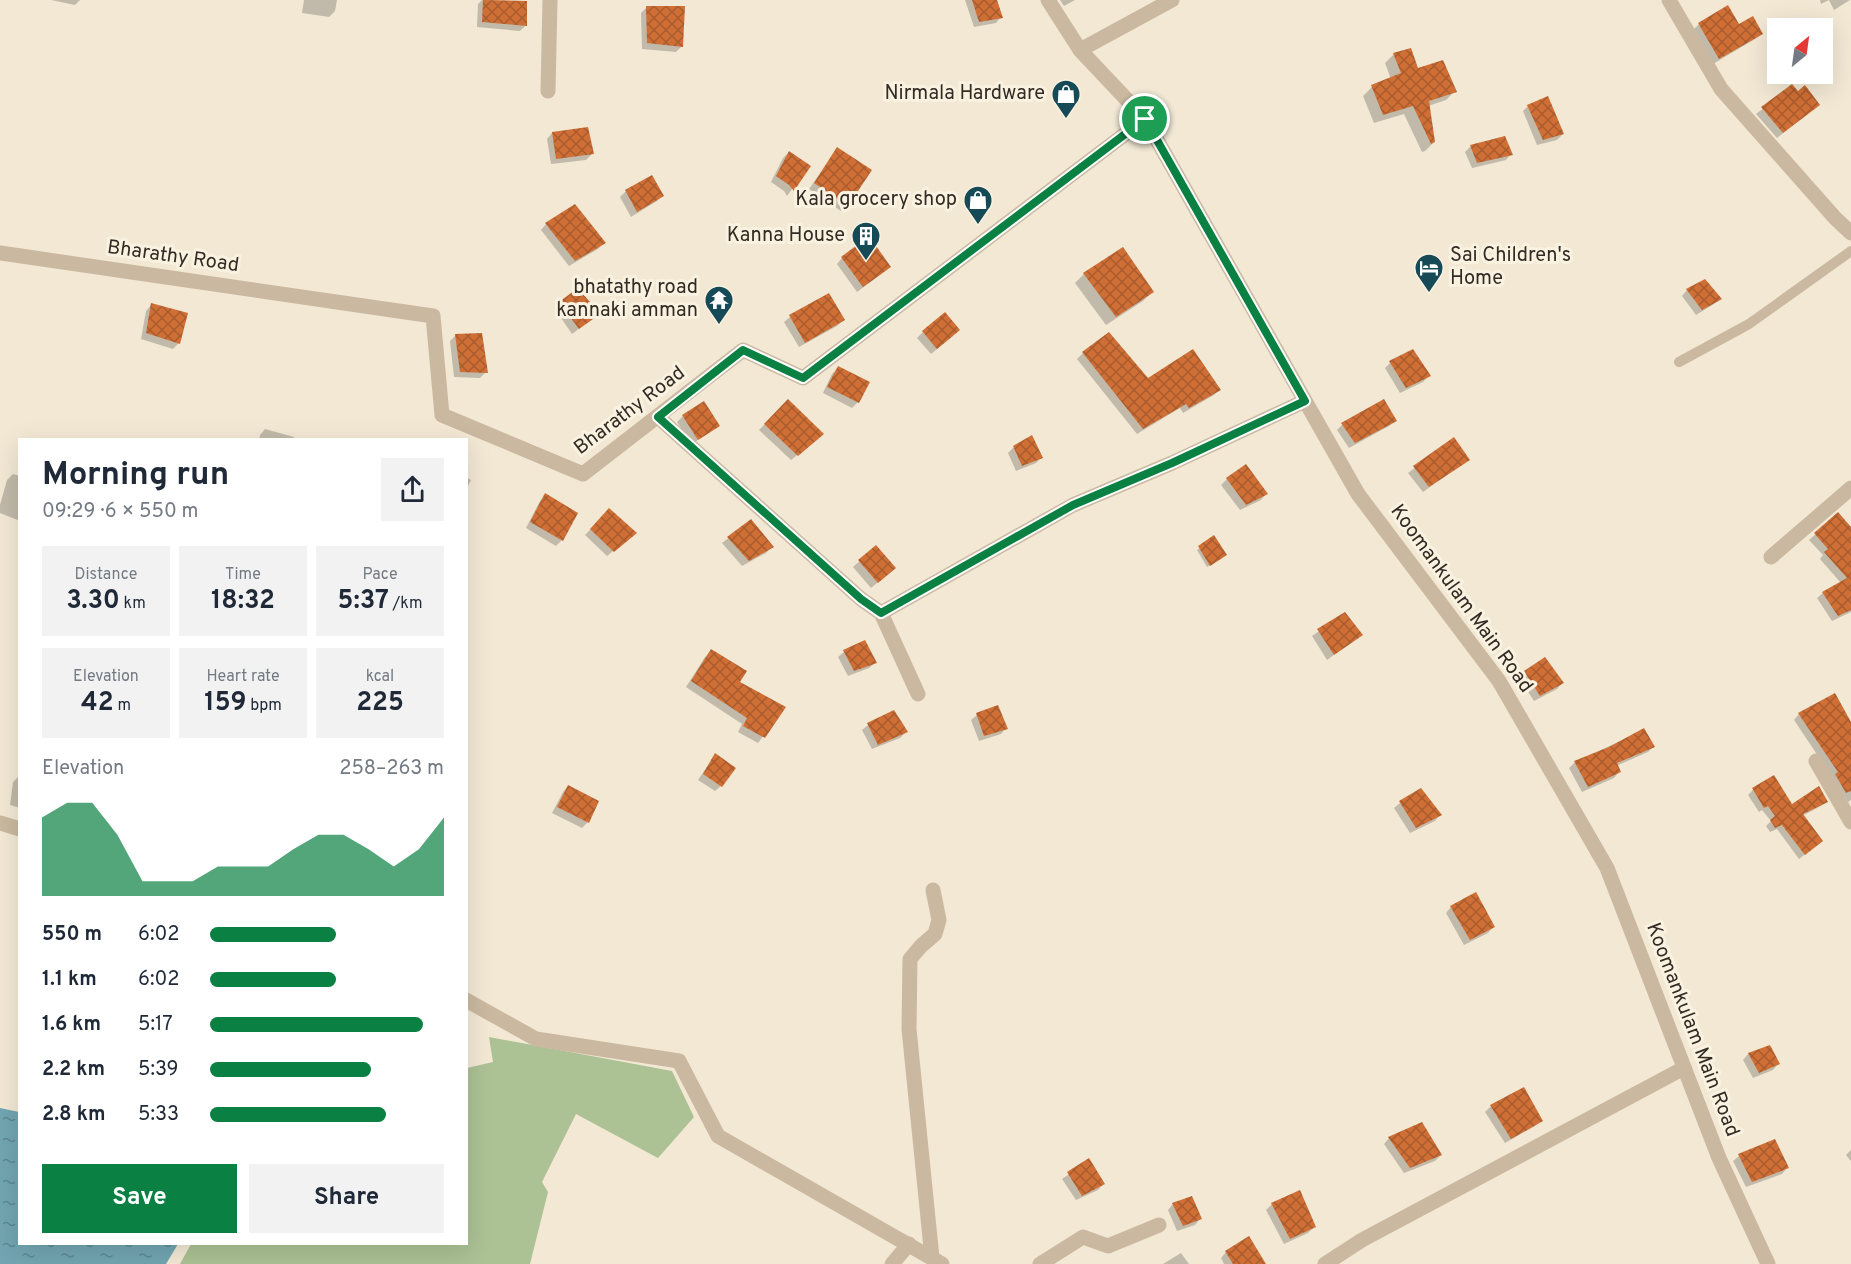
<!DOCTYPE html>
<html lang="en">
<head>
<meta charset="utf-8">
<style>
  body { margin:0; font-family:Overpass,sans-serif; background:#f2f2f3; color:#1f2937; height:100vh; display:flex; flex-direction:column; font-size:22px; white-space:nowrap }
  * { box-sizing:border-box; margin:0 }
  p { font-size:20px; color:#747a83 }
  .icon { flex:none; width:33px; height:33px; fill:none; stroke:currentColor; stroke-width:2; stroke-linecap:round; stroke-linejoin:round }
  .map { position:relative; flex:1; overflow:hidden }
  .details { position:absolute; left:18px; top:438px; width:450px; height:807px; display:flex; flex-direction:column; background:#fff; border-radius:0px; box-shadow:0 6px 24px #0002 }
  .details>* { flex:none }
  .needle { width:39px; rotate:29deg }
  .fabs { position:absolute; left:1767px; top:18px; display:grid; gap:12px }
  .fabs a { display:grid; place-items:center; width:66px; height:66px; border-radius:0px; background:#fff; box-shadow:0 6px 24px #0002; font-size:30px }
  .pin { position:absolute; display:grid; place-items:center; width:51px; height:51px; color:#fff; margin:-26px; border:3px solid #fff; border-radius:50%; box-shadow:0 2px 6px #0007 }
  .round { display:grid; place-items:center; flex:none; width:63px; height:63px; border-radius:0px; background:#f2f2f3 }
  .summary { display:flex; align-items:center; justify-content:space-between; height:102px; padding:0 24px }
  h1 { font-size:33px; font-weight:700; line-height:45px }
  .figures { display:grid; grid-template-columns:repeat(3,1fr); gap:9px; height:102px; padding:6px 24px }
  .figures div { display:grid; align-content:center; border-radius:0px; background:#f2f2f3; text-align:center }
  .figures b { font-size:26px; font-weight:700 }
  .figures small { font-size:16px; font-weight:400 }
  .figures p { font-size:16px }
  .chart { height:168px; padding:12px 24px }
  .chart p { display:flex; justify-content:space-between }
  .chart svg { width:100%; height:108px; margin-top:6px; fill:#0b8043; opacity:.7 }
  .cta { display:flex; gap:12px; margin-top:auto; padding:12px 24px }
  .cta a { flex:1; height:69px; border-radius:0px; background:#0b8043; color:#fff; font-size:24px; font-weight:700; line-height:69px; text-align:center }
  .cta a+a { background:#f2f2f3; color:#1f2937 }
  ul { padding:0 24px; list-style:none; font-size:20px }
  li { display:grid; grid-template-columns:96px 72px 1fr; align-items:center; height:45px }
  li i { height:15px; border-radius:8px; background:#0b8043 }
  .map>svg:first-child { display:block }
</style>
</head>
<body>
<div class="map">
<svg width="1851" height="1264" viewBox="0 0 1851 1264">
  <defs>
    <pattern id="water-ripples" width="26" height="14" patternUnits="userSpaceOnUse" patternTransform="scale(1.5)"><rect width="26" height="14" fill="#71a5b1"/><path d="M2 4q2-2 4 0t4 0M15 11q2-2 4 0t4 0" fill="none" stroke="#5d8790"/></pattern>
    <pattern id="building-cross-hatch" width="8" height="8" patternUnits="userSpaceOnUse" patternTransform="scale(1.5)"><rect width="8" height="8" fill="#cf6f35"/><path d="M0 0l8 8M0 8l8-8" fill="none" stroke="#a95b2d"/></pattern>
  </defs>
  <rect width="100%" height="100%" fill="#f2e8d4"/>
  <path fill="#acc194" d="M489,1037L672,1071L694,1117L658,1158L576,1114L542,1182L548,1192L530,1264H180L191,1244H466L467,1068L493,1062Z"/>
  <path fill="url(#water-ripples)" d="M0,1108L19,1112L20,1244H178L166,1264H0Z"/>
  <g fill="#0003">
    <path d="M51,0H80L75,5Z"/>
    <path d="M304,0H337L335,11L329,17L302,13Z"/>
    <path d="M482,0L526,2V25L520,31L477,27L478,4Z"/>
    <path d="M965,0H996L1001,17L996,23L974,27Z"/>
    <path d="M1060,0H1075L1064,6Z"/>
    <path d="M1820,0H1850L1834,10L1829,0L1821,4Z"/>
    <path d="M647,7L682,46L676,52L642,49L641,13Z"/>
    <path d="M1728,8L1738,26L1761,33L1755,39L1713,64L1693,30L1699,24Z"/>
    <path d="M1394,54L1417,70L1455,91L1446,100L1428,106L1434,142L1425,151L1422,152L1404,114L1374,123L1363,96L1372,87L1391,79L1385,63Z"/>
    <path d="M1792,86L1798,93L1818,105L1777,138L1756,114Z"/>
    <path d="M1528,106L1563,134L1557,140L1537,145L1523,111Z"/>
    <path d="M552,133L592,154L586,160L551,164L547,139Z"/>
    <path d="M1471,146L1511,154L1506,160L1472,168L1465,152Z"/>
    <path d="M837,149L870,171L841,211L809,189Z"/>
    <path d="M789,152L809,166L787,196L784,191L771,182L783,158Z"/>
    <path d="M652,177L662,195L657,201L631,217L620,197L625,192Z"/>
    <path d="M546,224L604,243L598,249L569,266L541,230Z"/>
    <path d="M1123,249L1152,292L1143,301L1106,325L1075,283L1084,274Z"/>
    <path d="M842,258L884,272L857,292L837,264Z"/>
    <path d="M1687,290L1720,299L1714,304L1696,315L1682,296Z"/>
    <path d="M560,303L592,319L572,334L555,309Z"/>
    <path d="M151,305L179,343L173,349L141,339L146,311Z"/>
    <path d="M790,317L843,320L837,326L799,347L784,322Z"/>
    <path d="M923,332L953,336L931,354L917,338Z"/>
    <path d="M455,336L486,372L480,378L454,377L450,341Z"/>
    <path d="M1083,353L1148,380L1219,389L1214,395L1183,413L1180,408L1137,434L1077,359Z"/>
    <path d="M1390,363L1429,376L1423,382L1400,393L1385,368Z"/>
    <path d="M838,368L858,402L852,408L823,393L832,374Z"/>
    <path d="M788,401L816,440L791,460L759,430Z"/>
    <path d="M683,416L718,426L692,444L677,422Z"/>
    <path d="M1395,421L1389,426L1349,448L1337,430L1342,425Z"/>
    <path d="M265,429L294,437V440H259L260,435Z"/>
    <path d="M1031,437L1042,457L1036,463L1016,471L1008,453L1013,448Z"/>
    <path d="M1453,439L1468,460L1423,492L1408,473Z"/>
    <path d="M13,474L20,476V521L0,513V505L7,480Z"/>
    <path d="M466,477L471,480L466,490Z"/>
    <path d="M1227,479L1266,494L1261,500L1240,510L1221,485Z"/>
    <path d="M545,495L562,540L556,546L526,528L540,501Z"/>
    <path d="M609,510L629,538L607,556L585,535Z"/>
    <path d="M1838,514L1851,529V612L1832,621L1817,598L1823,593L1841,583L1820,559L1823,555L1809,540Z"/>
    <path d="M751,521L772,547L766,553L742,566L722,543Z"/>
    <path d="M1214,538L1223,557L1207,567L1197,550Z"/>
    <path d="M876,547L888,574L871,588L853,567Z"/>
    <path d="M1344,614L1361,635L1327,660L1312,636Z"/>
    <path d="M711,651L738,682L784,708L758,743L738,732L742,724L686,687L705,657Z"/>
    <path d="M844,652L875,663L869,668L848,676L838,657Z"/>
    <path d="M1545,659L1562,683L1557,689L1534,701L1519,678Z"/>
    <path d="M997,706L1006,728L1001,734L979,741L971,720L977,715Z"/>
    <path d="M893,712L906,732L900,738L872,749L862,730L868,725Z"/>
    <path d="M1799,714L1851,726V800L1848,802L1844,795L1794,720Z"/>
    <path d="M1644,730L1653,747L1648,752L1616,766L1619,772L1614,778L1582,792L1569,768L1575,762Z"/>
    <path d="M715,755L721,786L715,791L698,780Z"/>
    <path d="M19,776H20V808L10,805L13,782Z"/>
    <path d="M568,786L588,822L582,828L552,813L563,792Z"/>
    <path d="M1753,790L1791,807L1826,801L1821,806L1802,816L1816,846L1799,859L1777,829L1770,832L1766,826L1771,821L1762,810L1759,812L1748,795Z"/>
    <path d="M1400,803L1440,815L1435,821L1410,833L1394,808Z"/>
    <path d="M1451,907L1493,927L1488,933L1464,945L1446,913Z"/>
    <path d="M1769,1047L1778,1064L1773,1070L1753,1078L1743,1060L1748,1054Z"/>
    <path d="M1523,1089L1541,1120L1535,1126L1505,1143L1485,1112L1490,1107Z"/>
    <path d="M1389,1138L1441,1155L1435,1161L1404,1173L1384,1144Z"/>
    <path d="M1775,1141L1787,1168L1782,1174L1746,1187L1733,1161L1739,1156Z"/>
    <path d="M1851,1150V1161L1846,1155Z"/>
    <path d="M1089,1160L1103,1184L1098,1190L1076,1200L1062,1179Z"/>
    <path d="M1299,1192L1314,1227L1308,1233L1284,1244L1266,1210L1272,1204Z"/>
    <path d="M1173,1204L1200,1219L1195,1225L1177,1231L1168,1210Z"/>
    <path d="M1226,1252L1264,1264H1224L1221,1258Z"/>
    <path d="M1181,1253L1189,1264H1163Z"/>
  </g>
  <g fill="url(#building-cross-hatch)">
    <path d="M483,0L527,1V26L482,22Z"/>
    <path d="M972,0H997L1003,18L979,22Z"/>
    <path d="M1728,5L1739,24L1753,16L1763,34L1719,59L1698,23Z"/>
    <path d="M646,6H685L683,47L647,43Z"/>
    <path d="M1411,48L1418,68L1443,60L1457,92L1429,101L1435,142L1431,144L1413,106L1383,115L1371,85L1401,73L1393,53Z"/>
    <path d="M1792,84L1798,91L1805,85L1820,105L1783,133L1761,107Z"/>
    <path d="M1548,96L1564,134L1543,140L1527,105Z"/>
    <path d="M588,127L594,154L556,159L552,132Z"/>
    <path d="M1505,136L1513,155L1477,163L1470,145Z"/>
    <path d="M837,147L872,170L848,206L814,183Z"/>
    <path d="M789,151L811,166L794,191L789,185L776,176Z"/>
    <path d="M652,175L664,196L637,212L625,190Z"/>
    <path d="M575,204L606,243L575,261L545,223Z"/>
    <path d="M869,236L891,267L863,287L841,257Z"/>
    <path d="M1123,247L1154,292L1116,317L1083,273Z"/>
    <path d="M1705,279L1722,299L1702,310L1686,289Z"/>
    <path d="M578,288L600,314L579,329L559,302Z"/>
    <path d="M829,293L845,320L805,343L789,315Z"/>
    <path d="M151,303L188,313L180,344L146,333Z"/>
    <path d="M945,312L960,330L937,349L922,331Z"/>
    <path d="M1109,332L1148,378L1193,349L1221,390L1189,408L1186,404L1143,429L1082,352Z"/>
    <path d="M482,333L488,373L460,372L455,334Z"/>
    <path d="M1413,349L1431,376L1406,388L1389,361Z"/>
    <path d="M838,366L870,382L859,403L827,387Z"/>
    <path d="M788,399L824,434L798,456L764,424Z"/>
    <path d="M1384,399L1397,421L1355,443L1341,423Z"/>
    <path d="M704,401L720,426L698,440L682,415Z"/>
    <path d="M1032,435L1043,458L1022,466L1013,446Z"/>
    <path d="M1454,437L1470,460L1429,487L1413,466Z"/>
    <path d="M1246,464L1268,494L1246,505L1226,478Z"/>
    <path d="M545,493L578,513L563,541L530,522Z"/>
    <path d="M609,508L637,533L614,552L590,529Z"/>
    <path d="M1838,512L1851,527V610L1838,616L1822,592L1847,578L1824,552L1828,549L1814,533Z"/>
    <path d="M751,519L774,547L749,561L727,537Z"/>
    <path d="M1214,535L1227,555L1210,566L1198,546Z"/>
    <path d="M876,545L896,568L878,583L858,560Z"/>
    <path d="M1345,612L1363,635L1334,655L1317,629Z"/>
    <path d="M865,640L877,663L854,671L843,650Z"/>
    <path d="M711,649L747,671L740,682L786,707L765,738L743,726L747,718L691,681Z"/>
    <path d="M1545,657L1564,683L1540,696L1524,671Z"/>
    <path d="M1835,693L1851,722V792L1850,791L1846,793L1835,774L1838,772L1798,713Z"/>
    <path d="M998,705L1008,729L984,736L976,713Z"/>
    <path d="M894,710L908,732L878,745L867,723Z"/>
    <path d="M1644,728L1655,747L1617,763L1621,772L1588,787L1574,761L1609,747Z"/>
    <path d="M715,753L736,768L722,787L703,774Z"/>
    <path d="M1774,775L1792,804L1819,786L1828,802L1803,814L1823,841L1805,855L1782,825L1775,828L1770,820L1775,816L1768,806L1764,808L1752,788Z"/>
    <path d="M568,785L599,801L589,823L557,807Z"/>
    <path d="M1421,788L1442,815L1416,828L1399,801Z"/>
    <path d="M1476,892L1495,927L1470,940L1450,906Z"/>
    <path d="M1770,1045L1780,1064L1759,1073L1748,1053Z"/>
    <path d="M1524,1087L1543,1121L1511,1139L1490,1105Z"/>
    <path d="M1422,1122L1442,1155L1410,1168L1388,1137Z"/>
    <path d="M1775,1139L1789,1168L1752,1182L1738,1154Z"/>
    <path d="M1089,1158L1105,1184L1082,1196L1067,1172Z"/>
    <path d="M1300,1190L1316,1227L1290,1239L1271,1203Z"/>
    <path d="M1192,1196L1202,1219L1183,1226L1172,1203Z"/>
    <path d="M1249,1236L1266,1264H1233L1225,1251Z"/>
  </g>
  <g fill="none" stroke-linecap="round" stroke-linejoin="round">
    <path stroke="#cab9a0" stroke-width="10" d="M1679,362L1749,324L1851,251"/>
    <g stroke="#cab9a0" stroke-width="15">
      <path d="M1669,0L1721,89L1835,218L1851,233"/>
      <path d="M1080,50L1145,119L1358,494L1499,681L1607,868L1719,1158L1768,1264"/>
      <path d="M548,91L550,0"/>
      <path d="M0,253L433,316L442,415L583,474L743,350L803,378L1145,119"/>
      <path d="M658,417L861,599L881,613L918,694"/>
      <path d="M1771,557L1851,488"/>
      <path d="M881,613L1073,505L1172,463L1305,401"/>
      <path d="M1816,761L1851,822"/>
      <path d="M0,823L20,829"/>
      <path d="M466,1000L536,1039L679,1061L718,1136L942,1264"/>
      <path d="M932,1258L909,1029L910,959L921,946L935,934L939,920L933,890"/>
      <path d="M892,1264L909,1244"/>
      <path d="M1040,1264L1083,1237L1108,1246L1159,1225"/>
      <path d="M1325,1264L1362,1240L1684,1068"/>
    </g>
    <path stroke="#cab9a0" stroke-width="15" d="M1048,0L1080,50L1172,0"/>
  </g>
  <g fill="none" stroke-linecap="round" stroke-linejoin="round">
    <g stroke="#fff" stroke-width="12">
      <path id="route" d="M1145,119L1305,401L1172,463L1073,505L881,613L861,599L658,417L743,350L803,378Z"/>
    </g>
    <use href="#route" stroke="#0b8043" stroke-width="8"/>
  </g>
  <defs>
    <g id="shop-pin" transform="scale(1.5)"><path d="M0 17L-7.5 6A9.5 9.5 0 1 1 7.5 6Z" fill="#174a57" stroke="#faf2e0"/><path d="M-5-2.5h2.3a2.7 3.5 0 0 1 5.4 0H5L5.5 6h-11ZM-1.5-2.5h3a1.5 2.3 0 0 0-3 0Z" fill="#fff"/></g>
    <g id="building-pin" transform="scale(1.5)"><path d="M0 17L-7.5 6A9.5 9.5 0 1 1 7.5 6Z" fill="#174a57" stroke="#faf2e0"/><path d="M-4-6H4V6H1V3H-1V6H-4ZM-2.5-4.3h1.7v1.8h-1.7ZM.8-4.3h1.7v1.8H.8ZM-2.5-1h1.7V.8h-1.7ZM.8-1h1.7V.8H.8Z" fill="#fff"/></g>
    <g id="hotel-pin" transform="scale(1.5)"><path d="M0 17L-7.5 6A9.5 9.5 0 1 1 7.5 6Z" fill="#174a57" stroke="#faf2e0"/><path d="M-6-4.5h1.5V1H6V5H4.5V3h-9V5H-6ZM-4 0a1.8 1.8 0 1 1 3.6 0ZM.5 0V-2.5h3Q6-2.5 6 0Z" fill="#fff"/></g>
    <g id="temple-pin" transform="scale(1.5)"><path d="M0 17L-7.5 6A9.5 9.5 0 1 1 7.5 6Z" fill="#174a57" stroke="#faf2e0"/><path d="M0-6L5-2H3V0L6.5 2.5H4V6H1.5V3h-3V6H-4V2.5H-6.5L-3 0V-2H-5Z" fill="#fff"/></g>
  </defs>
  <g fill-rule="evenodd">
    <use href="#shop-pin" x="1066" y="94"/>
    <use href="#shop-pin" x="978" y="200"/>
    <use href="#building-pin" x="866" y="236"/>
    <use href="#hotel-pin" x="1429" y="268"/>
    <use href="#temple-pin" x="719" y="300"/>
  </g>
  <g text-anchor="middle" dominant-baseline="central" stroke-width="6" stroke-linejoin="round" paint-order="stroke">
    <g font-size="20" fill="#332b24" stroke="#faf2e0" text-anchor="end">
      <text x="1045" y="94">Nirmala Hardware</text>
      <text x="957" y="200">Kala grocery shop</text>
      <text x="845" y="236">Kanna House</text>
      <text x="1450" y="256" text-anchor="start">Sai Children's<tspan x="1450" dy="23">Home</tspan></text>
      <text x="698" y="288">bhatathy road<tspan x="698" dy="23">kannaki amman</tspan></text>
    </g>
    <g font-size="20" fill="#332b24" stroke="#faf2e0">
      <text transform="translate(173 257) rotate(8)">Bharathy Road</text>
      <text transform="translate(630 411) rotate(-37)">Bharathy Road</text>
      <text transform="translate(1461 599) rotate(54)">Koomankulam Main Road</text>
      <text transform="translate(1692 1030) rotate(69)">Koomankulam Main Road</text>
    </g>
  </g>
</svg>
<div class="fabs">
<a><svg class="needle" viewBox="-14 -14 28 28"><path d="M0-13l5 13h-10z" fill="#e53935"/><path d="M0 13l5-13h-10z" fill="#747a83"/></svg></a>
</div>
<div class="pin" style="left:1145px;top:119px;background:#1e9e55"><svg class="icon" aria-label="arrive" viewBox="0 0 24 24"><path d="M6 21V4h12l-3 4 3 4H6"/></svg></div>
<section class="details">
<div class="summary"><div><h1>Morning run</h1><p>09:29 · 6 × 550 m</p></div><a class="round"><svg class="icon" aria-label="share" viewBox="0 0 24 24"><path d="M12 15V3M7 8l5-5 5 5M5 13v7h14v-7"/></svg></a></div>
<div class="figures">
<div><p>Distance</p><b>3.30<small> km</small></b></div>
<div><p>Time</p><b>18:32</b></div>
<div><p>Pace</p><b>5:37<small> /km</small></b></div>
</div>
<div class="figures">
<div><p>Elevation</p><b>42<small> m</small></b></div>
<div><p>Heart rate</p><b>159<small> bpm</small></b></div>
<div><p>kcal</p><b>225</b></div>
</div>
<div class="chart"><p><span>Elevation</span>258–263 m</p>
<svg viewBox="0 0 160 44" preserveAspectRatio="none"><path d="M0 44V12L10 6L20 6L30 19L40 38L50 38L60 38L70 32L80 32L90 32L100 25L110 19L120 19L130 25L140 32L150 25L160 12V44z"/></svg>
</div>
<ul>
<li><b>550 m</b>6:02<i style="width:54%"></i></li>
<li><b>1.1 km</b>6:02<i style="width:54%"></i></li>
<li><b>1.6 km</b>5:17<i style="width:91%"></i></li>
<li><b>2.2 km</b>5:39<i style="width:69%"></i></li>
<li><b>2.8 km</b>5:33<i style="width:75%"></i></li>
</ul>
<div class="cta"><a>Save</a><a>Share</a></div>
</section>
</div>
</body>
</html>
